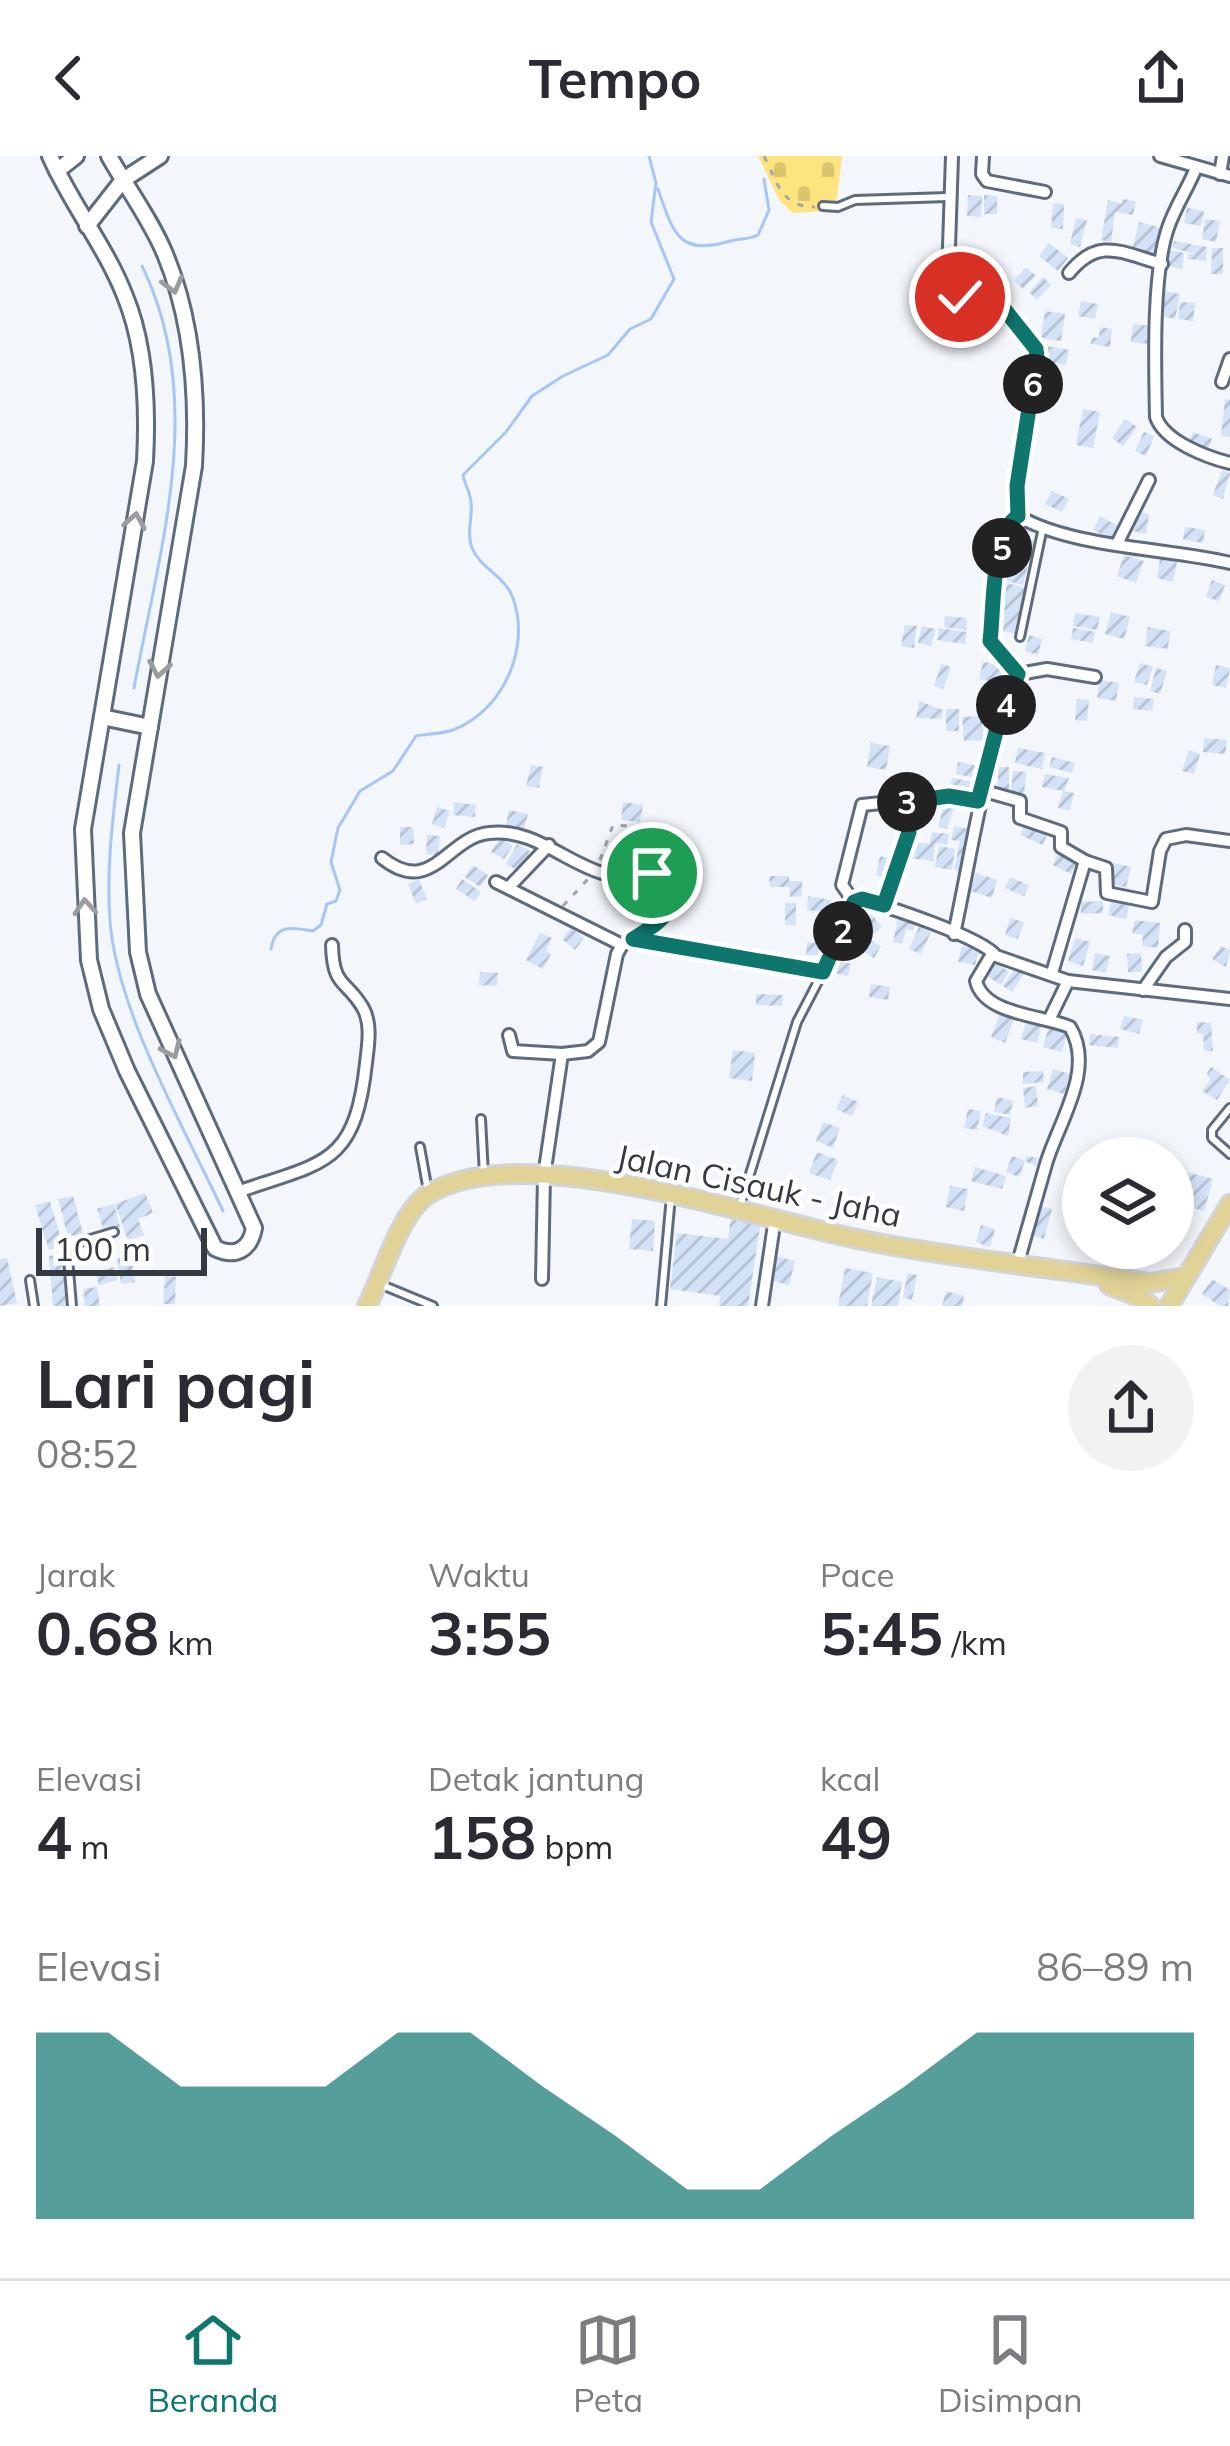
<!DOCTYPE html>
<html lang="id">
<head>
<meta charset="utf-8">
<style>
  body { margin:0; font-family:Mulish,sans-serif; background:#f2f2f3; color:#2b2b33; height:100vh; display:flex; flex-direction:column; font-size:45px; white-space:nowrap }
  * { box-sizing:border-box; margin:0 }
  p { font-size:39px; color:#7c7c81 }
  .icon { flex:none; width:66px; height:66px; fill:none; stroke:currentColor; stroke-width:2; stroke-linecap:round; stroke-linejoin:round }
  .map { position:relative; height:1150px; overflow:hidden }
  .drawer { display:flex; flex-direction:column; background:#fff; flex:1 }
  .drawer>* { flex:none }
  .buttons { position:absolute; left:1062px; top:981px; display:grid; gap:24px }
  .buttons a { display:grid; place-items:center; width:132px; height:132px; border-radius:50%; background:#fff; box-shadow:0 6px 18px #0003; font-size:60px }
  .scale { position:absolute; left:36px; bottom:30px; width:171px; box-sizing:border-box; padding-left:12px; border:6px solid #343a42; border-top:0; font-size:33px; line-height:42px; white-space:nowrap; color:#343a42; -webkit-text-stroke:9px #fff; paint-order:stroke }
  .pin { position:absolute; display:grid; place-items:center; width:102px; height:102px; color:#fff; margin:-51px; border:6px solid #fff; border-radius:50%; box-shadow:0 3px 12px #0007 }
  .km { position:absolute; width:60px; height:60px; margin:-30px; border-radius:50%; background:#222; color:#fff; font-size:33px; line-height:60px; text-align:center }
  .round { display:grid; place-items:center; flex:none; width:126px; height:126px; border-radius:63px; background:#f2f2f3 }
  .overview { display:flex; align-items:center; justify-content:space-between; height:204px; padding:0 36px }
  h1 { font-size:66px; font-weight:700; line-height:90px }
  .stats { display:grid; grid-template-columns:repeat(3,1fr); gap:18px; height:204px; padding:12px 36px }
  .stats div { display:grid; align-content:center }
  .stats b { font-size:60px; font-weight:700 }
  .stats small { font-size:33px; font-weight:400 }
  .stats p { font-size:33px }
  .chart { height:336px; padding:24px 36px }
  .chart p { display:flex; justify-content:space-between }
  .chart svg { width:100%; height:216px; margin-top:12px; fill:#0f766e; opacity:.7 }
  header { display:flex; justify-content:space-between; align-items:center; height:156px; padding:0 36px; background:#fff; font-size:54px; font-weight:700 }
  .menu { display:flex; justify-content:space-around; align-items:center; height:168px; border-top:3px solid #e1e1e2; background:#fff; font-size:33px; color:#7c7c81 }
  .menu a { display:grid; justify-items:center; gap:6px }
  .menu .on { color:#0f766e }
  .map>svg:first-child { display:block }
</style>
</head>
<body>
<header><svg class="icon" aria-label="back" viewBox="0 0 24 24"><path d="M15 5l-7 7 7 7"/></svg>Tempo<svg class="icon" aria-label="share" viewBox="0 0 24 24"><path d="M12 15V3M7 8l5-5 5 5M5 13v7h14v-7"/></svg></header>
<div class="map">
<svg width="1230" height="1150" viewBox="0 0 1230 1150">
  <defs>
    <pattern id="cemetery-stones" width="16" height="16" patternUnits="userSpaceOnUse" patternTransform="scale(3)"><rect width="16" height="16" fill="#fee47e"/><path d="M2 7V4a2 2 0 0 1 4 0v3zM10 15v-3a2 2 0 0 1 4 0v3z" fill="#dac46e"/></pattern>
    <pattern id="building-hatch" width="6" height="6" patternUnits="userSpaceOnUse" patternTransform="scale(3)"><rect width="6" height="6" fill="#d4e2f7"/><path d="M-1 1l2-2M0 6l6-6M5 7l2-2" fill="none" stroke="#b7c3d5"/></pattern>
  </defs>
  <rect width="100%" height="100%" fill="#f3f6fb"/>
  <path fill="url(#cemetery-stones)" d="M758,0H842L837,42L829,55L793,57L780,45Z"/>
  <g fill="none" stroke-linecap="round" stroke-linejoin="round">
    <g stroke="#a7c6f6" stroke-width="3">
      <path d="M658,33C673,76 678,101 730,85C741,82 748,84 758,79L769,54L764,23"/>
      <path d="M134,532C159,395 208,244 142,110"/>
      <path d="M119,609C113,661 106,712 110,765C117,856 184,971 223,1055"/>
      <path d="M271,793C275,768 292,771 313,775L321,769L327,748L336,745L340,734L331,706L338,672L360,635L393,615L416,580C427,578 442,578 453,574C503,555 531,492 513,442C505,420 480,412 472,392C466,376 473,362 471,346C470,336 465,329 463,319L506,276L532,240L563,220L608,199L630,173L651,163L674,123L651,66L656,27L649,0"/>
    </g>
  </g>
  <g fill="url(#building-hatch)">
    <path d="M968,39L982,40L981,61L967,60Z"/>
    <path d="M984,39L997,40V58H984Z"/>
    <path d="M1123,43L1136,45L1133,59L1115,56L1111,86L1101,84L1108,44L1122,48Z"/>
    <path d="M1053,47L1064,48L1063,73L1051,72Z"/>
    <path d="M1187,52L1204,55L1201,70L1184,67Z"/>
    <path d="M1076,62L1087,64L1080,91L1070,88Z"/>
    <path d="M1205,63L1220,65L1216,86L1202,83Z"/>
    <path d="M1139,66L1166,73L1158,105L1131,98Z"/>
    <path d="M1174,85L1207,91L1206,105L1188,103V98H1196L1172,92Z"/>
    <path d="M1049,87L1068,102L1058,115L1039,100Z"/>
    <path d="M1212,92H1223V118H1211Z"/>
    <path d="M1169,94L1184,97L1182,113L1166,110Z"/>
    <path d="M1026,111L1036,120L1023,133L1014,124Z"/>
    <path d="M1043,121L1051,129L1037,144L1029,136Z"/>
    <path d="M1163,135L1180,138L1175,163L1158,159Z"/>
    <path d="M1081,145L1098,148L1095,163L1078,160Z"/>
    <path d="M1180,146L1195,147L1193,165L1178,163Z"/>
    <path d="M1045,155L1065,158L1061,185L1041,182Z"/>
    <path d="M1133,168L1151,170L1149,188L1131,186Z"/>
    <path d="M1100,171L1112,173L1110,191L1091,188L1092,181L1099,182Z"/>
    <path d="M1048,190L1069,194L1066,209L1045,205Z"/>
    <path d="M1225,243L1230,244V281L1221,280Z"/>
    <path d="M1083,253L1100,256L1093,292L1076,289Z"/>
    <path d="M1125,263L1137,271L1123,290L1112,282Z"/>
    <path d="M1144,276L1154,280L1146,300L1135,295Z"/>
    <path d="M1193,276L1212,283L1208,294L1189,287Z"/>
    <path d="M1222,314L1230,317L1223,343L1213,339Z"/>
    <path d="M1052,335L1069,343L1062,356L1045,348Z"/>
    <path d="M1137,355L1149,358L1146,378L1133,375Z"/>
    <path d="M1100,360L1118,370L1111,383L1093,374Z"/>
    <path d="M1185,371L1205,374L1203,387L1183,383Z"/>
    <path d="M1014,379L1034,384L1023,429L1003,424Z"/>
    <path d="M1124,399L1144,405L1136,427L1117,420Z"/>
    <path d="M1160,403L1177,406L1173,426L1157,422Z"/>
    <path d="M1212,424L1225,429L1219,445L1206,441Z"/>
    <path d="M1006,427L1027,432L1017,478L996,474Z"/>
    <path d="M1111,456L1130,461L1124,483L1105,478Z"/>
    <path d="M1075,457L1100,461L1097,474L1073,470Z"/>
    <path d="M945,460L967,462L966,474L944,471Z"/>
    <path d="M905,469L917,470L914,492L901,490Z"/>
    <path d="M922,470L936,473L931,490L918,487Z"/>
    <path d="M1148,471L1170,475L1168,493L1145,490Z"/>
    <path d="M939,472L967,476L965,488L937,484Z"/>
    <path d="M1073,472L1095,476L1093,487L1071,483Z"/>
    <path d="M1029,479L1042,483L1038,499L1025,495Z"/>
    <path d="M983,506L1003,510L999,527L979,523Z"/>
    <path d="M1140,507L1153,511L1147,529L1134,526Z"/>
    <path d="M941,508L951,511L943,533L934,530Z"/>
    <path d="M1216,509L1230,512L1226,532L1212,529Z"/>
    <path d="M1156,512L1167,515L1160,538L1150,535Z"/>
    <path d="M1100,524L1119,527L1116,545L1097,542Z"/>
    <path d="M1134,541L1154,543L1152,555L1133,553Z"/>
    <path d="M1077,543L1089,544L1087,565L1075,564Z"/>
    <path d="M919,545L943,554L941,563L916,562Z"/>
    <rect x="946" y="553" width="13" height="22"/>
    <path d="M982,560L984,584L964,585L962,561Z"/>
    <path d="M1204,582L1227,584L1225,598L1203,596Z"/>
    <path d="M871,587L890,590L886,614L867,611Z"/>
    <path d="M1018,592L1045,597L1042,613L1015,607Z"/>
    <path d="M1189,594L1200,598L1194,618L1182,615Z"/>
    <path d="M1052,601L1075,607L1072,617L1049,611Z"/>
    <path d="M958,606L983,611L981,623L956,618Z"/>
    <path d="M531,609L543,611L539,632L526,630Z"/>
    <rect x="998" y="611" width="11" height="24"/>
    <path d="M1013,615L1026,616L1024,639L1011,638Z"/>
    <path d="M1045,618L1069,622L1064,635L1074,637L1070,654L1058,652L1063,635L1042,631Z"/>
    <path d="M952,622L980,627L976,639L950,632Z"/>
    <path d="M454,646L476,649L475,661L453,659Z"/>
    <path d="M623,646L643,649L640,666L621,664Z"/>
    <path d="M901,649L904,663L885,667L882,653Z"/>
    <path d="M944,649L954,651L947,673L938,671Z"/>
    <path d="M437,651L450,655L444,672L432,668Z"/>
    <path d="M509,654L528,658L524,673L506,669Z"/>
    <path d="M1026,666L1048,675L1043,689L1020,679Z"/>
    <path d="M954,670L974,674L967,717L954,714L960,685L951,684Z"/>
    <path d="M400,671H413L414,688L400,689Z"/>
    <path d="M645,676L659,681L653,699L639,694Z"/>
    <path d="M932,676L949,678L947,689L935,687L933,705L906,702L908,685L930,688Z"/>
    <path d="M623,678L637,681L631,705L617,701Z"/>
    <path d="M427,679L440,680L438,699L426,698Z"/>
    <path d="M500,682L513,690L504,703L491,696Z"/>
    <path d="M517,688L530,695L519,715L506,708Z"/>
    <path d="M939,690L955,693L952,714L935,711Z"/>
    <path d="M1058,698L1077,707L1071,718L1053,709Z"/>
    <path d="M880,700L897,705L892,724L876,719Z"/>
    <path d="M1114,707L1131,711L1126,731L1109,728Z"/>
    <path d="M473,709L488,719L480,731L465,721Z"/>
    <path d="M976,717L997,724L992,742L970,735Z"/>
    <path d="M769,720H789V725H802V740L790,741V731H770Z"/>
    <path d="M1010,721L1029,729L1024,740L1005,732Z"/>
    <path d="M419,723L427,743L416,748L408,728Z"/>
    <path d="M462,723L481,736L475,745L456,733Z"/>
    <path d="M808,740L831,744L830,757L807,754Z"/>
    <path d="M1113,740L1131,744L1126,763L1108,759Z"/>
    <path d="M1103,745V757L1081,758V746Z"/>
    <rect x="785" y="747" width="11" height="22"/>
    <path d="M871,758L882,771L869,782L858,769Z"/>
    <path d="M899,758L917,763L913,775L906,773L902,788L893,786Z"/>
    <path d="M1010,762L1024,766L1018,783L1005,779Z"/>
    <path d="M1135,764L1160,767L1158,792L1142,790L1143,779L1132,777Z"/>
    <path d="M919,771L931,776L921,798L909,793Z"/>
    <path d="M571,772L584,782L575,794L562,783Z"/>
    <path d="M540,777L552,782L546,795L551,798L543,813L526,804Z"/>
    <path d="M865,781L881,790L874,802L858,792Z"/>
    <path d="M1075,782L1090,786L1083,810L1068,805Z"/>
    <path d="M807,786L827,787V800L806,799Z"/>
    <path d="M962,790L979,793L975,809L958,806Z"/>
    <path d="M1221,790L1230,795L1226,811L1212,803Z"/>
    <path d="M1095,797L1110,800L1106,817L1092,814Z"/>
    <path d="M1141,797L1142,816H1128L1127,798Z"/>
    <path d="M833,804L851,808L848,820L830,816Z"/>
    <path d="M993,805L1009,816L1001,829L984,818Z"/>
    <path d="M1015,812L1024,818L1012,836L1003,830Z"/>
    <path d="M480,816L498,817L497,830L479,829Z"/>
    <path d="M871,828L890,831L888,844L869,841Z"/>
    <path d="M756,838L783,839L782,850L756,849Z"/>
    <path d="M1000,858L1014,863L1005,887L991,881Z"/>
    <path d="M1124,860L1143,864L1139,878L1120,873Z"/>
    <path d="M1027,864L1042,868L1037,887L1021,883Z"/>
    <path d="M1197,866L1211,867L1213,895H1204L1203,878L1197,877Z"/>
    <path d="M1049,871L1067,877L1062,896L1043,891Z"/>
    <path d="M1090,878L1119,881L1118,892L1089,889Z"/>
    <path d="M733,894L755,897L752,925L729,922Z"/>
    <path d="M1211,911L1230,924L1217,944L1202,935L1210,924L1207,917Z"/>
    <path d="M1053,913L1070,918L1064,938L1047,933Z"/>
    <path d="M1043,915L1044,926L1023,928V916Z"/>
    <path d="M1036,930L1038,950L1025,952L1023,932Z"/>
    <path d="M843,939L858,946L852,960L836,953Z"/>
    <path d="M997,941L1013,945L1010,959L994,956Z"/>
    <path d="M968,953L981,955L977,974L964,972Z"/>
    <path d="M986,957L1011,962L1008,980L982,970Z"/>
    <path d="M823,966L840,972L833,992L816,985Z"/>
    <path d="M817,996L838,1004L830,1024L809,1017Z"/>
    <path d="M1012,1000L1025,1005L1026,1000L1038,1002L1036,1010L1025,1005L1019,1021L1006,1016Z"/>
    <path d="M975,1011L1006,1020L1002,1033L971,1025Z"/>
    <path d="M1187,1016L1213,1023L1204,1055L1179,1048Z"/>
    <path d="M950,1030L968,1033L964,1055L946,1051Z"/>
    <path d="M145,1037L153,1057L138,1063L144,1079L128,1084L115,1048Z"/>
    <path d="M73,1040L84,1081L69,1085L58,1043Z"/>
    <path d="M50,1045L63,1090L49,1094L35,1049Z"/>
    <path d="M114,1048L120,1071L104,1076L97,1053Z"/>
    <path d="M1039,1050L1052,1053L1044,1083L1031,1079Z"/>
    <path d="M731,1060L761,1065L748,1150H719L720,1140L670,1133L677,1077L728,1083Z"/>
    <path d="M632,1063L655,1065L653,1095L629,1093Z"/>
    <path d="M981,1069L995,1073L990,1091L976,1086Z"/>
    <path d="M62,1098L67,1150H53L49,1100Z"/>
    <path d="M131,1100L135,1126L121,1128L117,1102Z"/>
    <path d="M775,1100L795,1105L789,1129L769,1124Z"/>
    <path d="M7,1102L17,1147L0,1150V1103Z"/>
    <path d="M114,1111L117,1124L99,1129L95,1116Z"/>
    <path d="M845,1112L873,1117L867,1150H838Z"/>
    <path d="M907,1117L917,1119L912,1144L903,1142Z"/>
    <path d="M165,1120L176,1121L175,1148H163Z"/>
    <path d="M877,1121L902,1126L898,1150H871Z"/>
    <path d="M1212,1123L1230,1134L1228,1150H1220L1202,1138Z"/>
    <path d="M97,1131L100,1150H85L83,1133Z"/>
    <path d="M946,1135L964,1140L962,1150H942Z"/>
  </g>
  <g fill="none" stroke-linecap="round" stroke-linejoin="round">
    <g stroke="#5e6b7d" stroke-width="12">
      <g id="service">
        <path d="M823,50L838,51L855,44L948,41"/>
        <path d="M1020,481L1043,371"/>
        <path d="M1230,952L1212,974V982L1230,998"/>
        <path d="M481,963L484,1019"/>
        <path d="M420,991L428,1035"/>
        <path d="M740,1050L797,866L823,816"/>
        <path d="M30,1124L34,1150"/>
        <path d="M382,1129L433,1150"/>
        <path d="M72,1150L67,1090L114,1076"/>
        <path d="M661,1150L671,1040"/>
      </g>
    </g>
    <g stroke="#5e6b7d" stroke-width="16">
      <g id="minor">
        <path d="M952,0L948,121C957,151 984,137 1004,154C1016,164 1026,180 1036,193L1017,330L1018,360C1072,392 1168,392 1230,407"/>
        <path d="M983,0L982,18L987,25L1045,36"/>
        <path d="M1160,0L1230,20"/>
        <path d="M1196,12C1188,32 1175,51 1168,72C1152,118 1155,210 1156,261C1164,285 1206,301 1230,307"/>
        <path d="M1220,18L1223,0"/>
        <path d="M1069,117C1099,80 1122,97 1162,108"/>
        <path d="M1222,226L1230,203"/>
        <path d="M1117,388L1149,324"/>
        <path d="M1019,518L1047,513L1095,521"/>
        <path d="M981,634L1020,645V662L1061,676V691L1085,705L1052,817"/>
        <path d="M382,702C432,742 447,681 489,677C533,672 563,705 602,717C626,725 652,709 675,723L668,759L622,789L617,798L599,886L588,895L562,898L544,1020L542,1123"/>
        <path d="M1085,705L1106,712L1107,737L1152,746L1160,695L1166,683L1186,679L1230,685"/>
        <path d="M496,726L622,789"/>
        <path d="M509,731L549,689"/>
        <path d="M854,746L842,729L862,649L949,640L978,645"/>
        <path d="M884,749L909,676L905,646"/>
        <path d="M954,778C973,690 984,602 1019,518L990,485C994,455 991,376 1018,360"/>
        <path d="M633,783L823,816L852,751L862,743C891,752 981,781 996,800L1068,825L1230,843"/>
        <path d="M992,798L976,825C984,859 1042,859 1070,871C1096,914 1058,967 1046,1008C1036,1042 1027,1076 1017,1110"/>
        <path d="M1143,834L1166,801L1185,786V774"/>
        <path d="M1050,862L1068,825"/>
        <path d="M509,879L513,895L562,898"/>
        <path d="M237,1036C324,1006 355,1010 366,907C368,890 372,868 363,852C346,823 333,832 332,789"/>
        <path d="M762,1150L775,1062"/>
      </g>
    </g>
    <g stroke="#5e6b7d" stroke-width="20">
      <g id="tertiary">
        <path d="M50,0C71,48 106,91 125,140C146,191 148,251 145,305L83,673L89,804L101,853L127,915L215,1092C235,1102 250,1094 254,1072L148,838L138,796L132,677L194,310C198,240 192,163 165,98C151,64 127,32 109,0"/>
        <path d="M57,15L76,0"/>
        <path d="M87,70L123,24L160,0"/>
        <path d="M102,561L150,571"/>
      </g>
    </g>
    <g stroke="#d2d4d5" stroke-width="22">
      <g id="primary">
        <path d="M1109,1129L1139,1141L1151,1150"/>
        <path d="M367,1150C382,1120 400,1057 427,1039C521,979 758,1064 862,1084C957,1103 1055,1112 1150,1127L1185,1121"/>
        <path d="M1169,1150L1230,1048"/>
      </g>
    </g>
    <g stroke="#a2a6ac" stroke-width="3" stroke-dasharray="6 9" stroke-linecap="butt">
      <path d="M764,0C778,27 781,51 815,51"/>
      <path d="M600,704L613,669L645,671"/>
      <path d="M563,750L589,722"/>
    </g>
    <use href="#service" stroke="#fff" stroke-width="6"/>
    <use href="#minor" stroke="#fff" stroke-width="10"/>
    <use href="#tertiary" stroke="#fff" stroke-width="14"/>
    <use href="#primary" stroke="#e1d297" stroke-width="16"/>
  </g>
  <defs><path id="oneway-chevron" d="M-2-3.5L2.5 0L-2 3.5" fill="none" stroke-width="1.6" stroke-linecap="round" stroke-linejoin="round" transform="scale(3)"/></defs>
  <g stroke="#9a9ca0">
    <use href="#oneway-chevron" transform="translate(173 129) rotate(75)"/>
    <use href="#oneway-chevron" transform="translate(135 365) rotate(-80)"/>
    <use href="#oneway-chevron" transform="translate(159 513) rotate(100)"/>
    <use href="#oneway-chevron" transform="translate(85 751) rotate(-94)"/>
    <use href="#oneway-chevron" transform="translate(172 894) rotate(66)"/>
  </g>
  <g fill="none" stroke-linecap="round" stroke-linejoin="round">
    <g stroke="#fff" stroke-width="24">
      <path id="route" d="M652,717L675,723C677,756 659,767 633,783L823,816L854,746L862,743L884,749L909,676L905,646L949,640L978,645L998,568L1018,518L990,485C994,455 991,376 1018,360L1017,330L1037,201L1036,193L1005,154L960,141"/>
    </g>
    <use href="#route" stroke="#0f766e" stroke-width="15"/>
  </g>
  <g text-anchor="middle" dominant-baseline="central" stroke-width="9" stroke-linejoin="round" paint-order="stroke">
    <g font-size="33" fill="#343a42" stroke="#fff">
      <text transform="translate(759 1029) rotate(12)">Jalan Cisauk - Jaha</text>
    </g>
  </g>
</svg>
<div class="buttons">
<a><svg class="icon" aria-label="layers" viewBox="0 0 24 24"><path d="M12 4l9 5-9 5-9-5zM3 14l9 5 9-5"/></svg></a>
</div>
<div class="scale">100 m</div>
<div class="pin" style="left:652px;top:717px;background:#1e9e55"><svg class="icon" aria-label="arrive" viewBox="0 0 24 24"><path d="M6 21V4h12l-3 4 3 4H6"/></svg></div>
<div class="pin" style="left:960px;top:141px;background:#d93025"><svg class="icon" aria-label="check" viewBox="0 0 24 24"><path d="M5 12l5 5 9-10"/></svg></div>
<b class="km" style="left:843px;top:775px">2</b>
<b class="km" style="left:907px;top:646px">3</b>
<b class="km" style="left:1006px;top:549px">4</b>
<b class="km" style="left:1002px;top:392px">5</b>
<b class="km" style="left:1033px;top:228px">6</b>
</div>
<section class="drawer">
<div class="overview"><div><h1>Lari pagi</h1><p>08:52</p></div><a class="round"><svg class="icon" aria-label="share" viewBox="0 0 24 24"><path d="M12 15V3M7 8l5-5 5 5M5 13v7h14v-7"/></svg></a></div>
<div class="stats">
<div><p>Jarak</p><b>0.68<small> km</small></b></div>
<div><p>Waktu</p><b>3:55</b></div>
<div><p>Pace</p><b>5:45<small> /km</small></b></div>
</div>
<div class="stats">
<div><p>Elevasi</p><b>4<small> m</small></b></div>
<div><p>Detak jantung</p><b>158<small> bpm</small></b></div>
<div><p>kcal</p><b>49</b></div>
</div>
<div class="chart"><p><span>Elevasi</span>86–89 m</p>
<svg viewBox="0 0 160 44" preserveAspectRatio="none"><path d="M0 44V6L10 6L20 17L30 17L40 17L50 6L60 6L70 17L80 27L90 38L100 38L110 27L120 17L130 6L140 6L150 6L160 6V44z"/></svg>
</div>
</section>
<nav class="menu">
<a class="on"><svg class="icon" aria-label="home" viewBox="0 0 24 24"><path d="M3 11l9-7 9 7M6 9v11h12V9"/></svg>Beranda</a>
<a><svg class="icon" aria-label="map" viewBox="0 0 24 24"><path d="M3 6l6-2 6 2 6-2v14l-6 2-6-2-6 2zM9 4v14M15 6v14"/></svg>Peta</a>
<a><svg class="icon" aria-label="saved" viewBox="0 0 24 24"><path d="M7 4h10v16l-5-4-5 4z"/></svg>Disimpan</a>
</nav>
</body>
</html>
